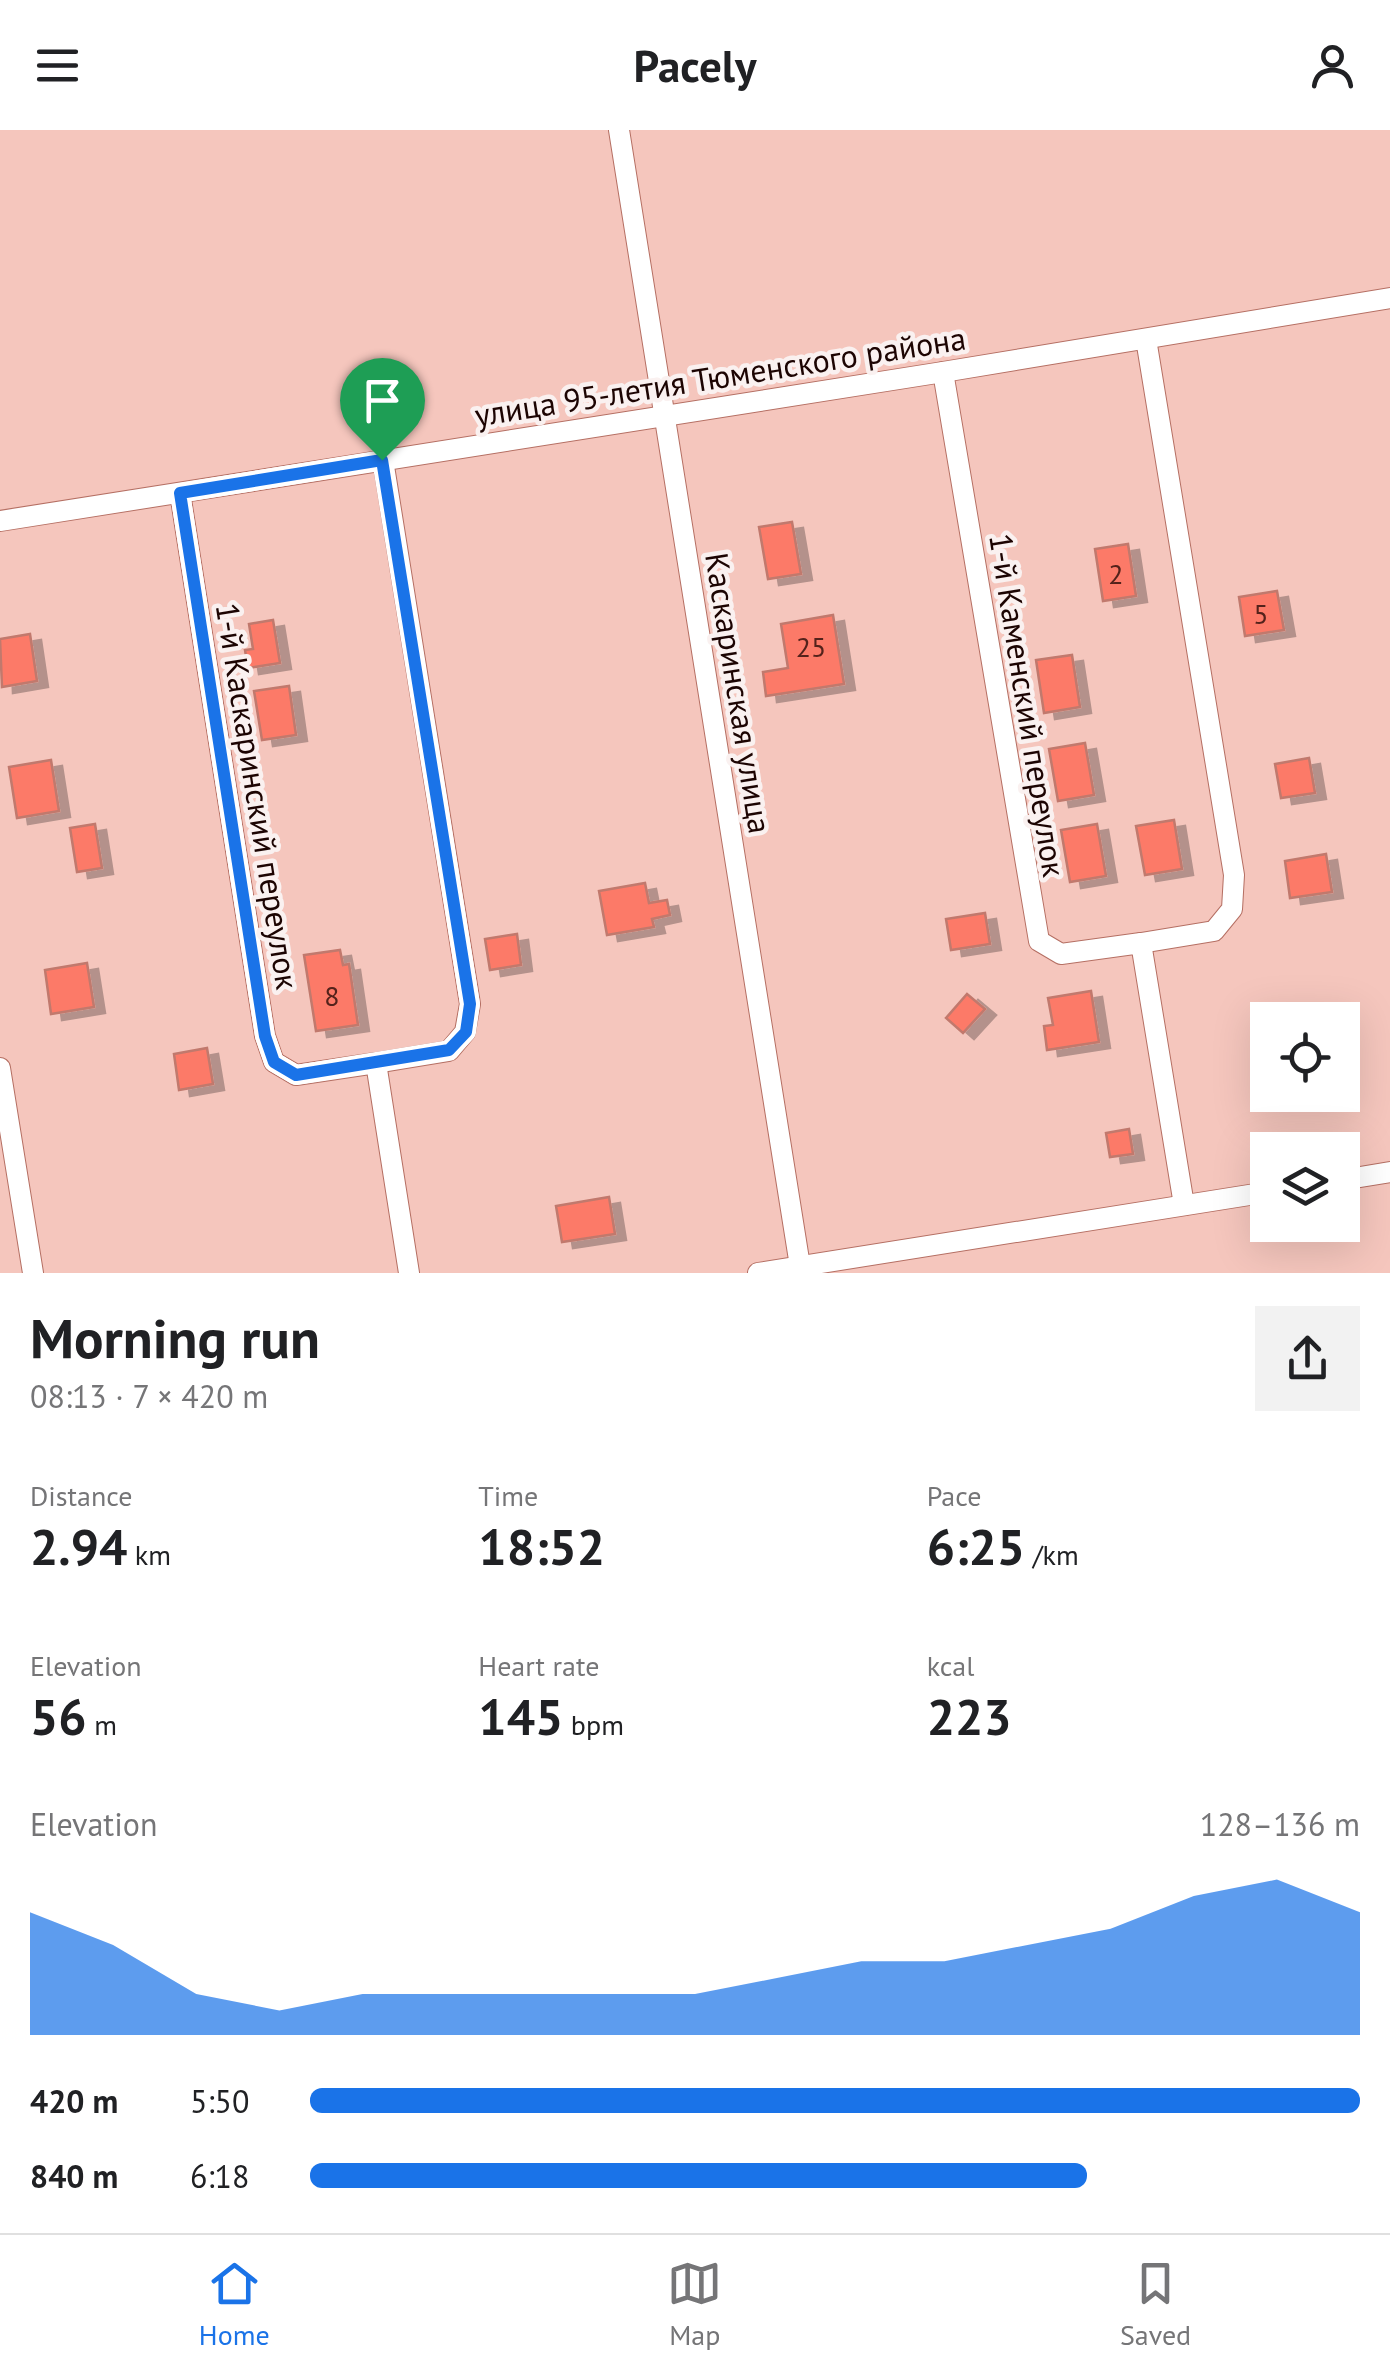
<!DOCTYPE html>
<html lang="en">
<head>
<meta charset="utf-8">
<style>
  body { margin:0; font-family:"PT Sans",sans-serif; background:#f2f2f2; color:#202124; height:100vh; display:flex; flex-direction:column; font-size:38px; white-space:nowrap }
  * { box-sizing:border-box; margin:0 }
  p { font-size:32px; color:#757577 }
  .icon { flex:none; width:55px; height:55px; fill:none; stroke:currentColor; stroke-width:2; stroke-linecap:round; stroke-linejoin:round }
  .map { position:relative; height:1143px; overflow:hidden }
  .details { display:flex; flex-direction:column; background:#fff; flex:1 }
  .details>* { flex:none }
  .tools { position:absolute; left:1250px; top:872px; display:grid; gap:20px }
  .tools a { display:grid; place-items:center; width:110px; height:110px; border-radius:0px; background:#fff; box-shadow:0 10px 40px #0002; font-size:50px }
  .pin { position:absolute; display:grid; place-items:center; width:85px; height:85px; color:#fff; margin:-102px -42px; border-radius:50% 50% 50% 0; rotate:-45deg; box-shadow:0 0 10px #0007 }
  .pin .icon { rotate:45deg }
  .round { display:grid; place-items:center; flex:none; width:105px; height:105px; border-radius:0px; background:#f2f2f2 }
  .headline { display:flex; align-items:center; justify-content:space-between; height:170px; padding:0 30px }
  h1 { font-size:55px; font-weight:600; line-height:75px }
  .stats { display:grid; grid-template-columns:repeat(3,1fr); gap:15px; height:170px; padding:10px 30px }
  .stats div { display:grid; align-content:center }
  .stats b { font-size:50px; font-weight:600 }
  .stats small { font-size:28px; font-weight:400 }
  .stats p { font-size:28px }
  .chart { height:280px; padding:20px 30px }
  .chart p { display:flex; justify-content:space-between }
  .chart svg { width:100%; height:180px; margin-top:10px; fill:#1a73e8; opacity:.7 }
  ul { padding:0 30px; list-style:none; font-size:32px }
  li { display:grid; grid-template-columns:160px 120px 1fr; align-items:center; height:75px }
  li i { height:25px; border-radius:12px; background:#1a73e8 }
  header { display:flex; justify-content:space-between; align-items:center; height:130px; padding:0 30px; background:#fff; font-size:45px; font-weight:600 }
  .tab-bar { display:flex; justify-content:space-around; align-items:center; height:140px; border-top:2px solid #e0e0e0; background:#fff; font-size:28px; color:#757577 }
  .tab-bar a { display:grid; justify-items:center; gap:5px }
  .tab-bar .current { color:#1a73e8 }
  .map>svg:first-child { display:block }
</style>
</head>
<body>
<header><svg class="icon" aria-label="menu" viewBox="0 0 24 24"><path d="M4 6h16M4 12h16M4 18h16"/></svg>Pacely<svg class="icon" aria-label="person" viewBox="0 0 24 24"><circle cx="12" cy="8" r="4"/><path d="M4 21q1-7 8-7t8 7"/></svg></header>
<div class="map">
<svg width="1390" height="1143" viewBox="0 0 1390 1143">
  <defs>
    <filter id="shadow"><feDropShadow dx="11" dy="6" stdDeviation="0" flood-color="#0004"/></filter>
  </defs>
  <rect width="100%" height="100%" fill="#f5c6bd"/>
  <g fill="#fc7a67" stroke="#c1796d" stroke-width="2.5" filter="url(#shadow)">
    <path d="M792,392L801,444L768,449L759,397Z"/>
    <path d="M1128,414L1136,466L1103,471L1095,419Z"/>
    <path d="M1277,461L1284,500L1245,506L1239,467Z"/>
    <path d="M833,485L844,554L766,566L763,542L788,538L781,494Z"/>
    <path d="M273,490L280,533L248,538L245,520L253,519L249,494Z"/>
    <path d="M30,504L37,551L2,557L0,509Z"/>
    <path d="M1072,525L1080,577L1044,583L1036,530Z"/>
    <path d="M289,556L296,605L262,610L254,561Z"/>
    <path d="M1085,613L1094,665L1058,671L1049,619Z"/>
    <path d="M1309,628L1315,663L1281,668L1275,634Z"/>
    <path d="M51,630L59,681L17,688L9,637Z"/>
    <path d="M1174,690L1182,739L1145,745L1136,696Z"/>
    <path d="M95,694L102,738L77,742L70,698Z"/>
    <path d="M1097,694L1106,746L1070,752L1061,700Z"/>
    <path d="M1326,724L1332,762L1290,768L1285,731Z"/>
    <path d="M645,753L649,773L667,770L670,785L652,789L654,797L607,805L599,761Z"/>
    <path d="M985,783L990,814L951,820L946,789Z"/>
    <path d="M517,804L521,835L490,840L485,809Z"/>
    <path d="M340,820L343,835L349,834L358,895L316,901L304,825Z"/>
    <path d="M87,833L94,877L51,884L45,840Z"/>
    <path d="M1091,861L1099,912L1047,920L1044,896L1053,895L1048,868Z"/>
    <path d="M967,864L985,879L963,903L946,888Z"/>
    <path d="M207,918L213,954L179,960L174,924Z"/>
    <path d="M1129,999L1133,1024L1110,1027L1106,1003Z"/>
    <path d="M609,1067L615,1104L562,1112L556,1076Z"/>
  </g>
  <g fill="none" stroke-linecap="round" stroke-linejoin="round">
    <g stroke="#b56f63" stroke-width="22">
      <g id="street">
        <path d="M619,0L800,1136"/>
        <path d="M943,242L1039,811L1061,824L1141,813L1184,1075"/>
        <path d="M180,363L265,906L274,932L296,945L376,933L409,1143"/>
        <path d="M0,391L943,242L1390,168"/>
        <path d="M1141,813L1214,801L1232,779L1234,745L1146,209"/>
        <path d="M376,933L449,921L465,902L470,874L383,330"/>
        <path d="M0,938L33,1143"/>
        <path d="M1342,1050L1390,1042"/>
        <path d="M758,1143L1268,1062"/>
      </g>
    </g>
    <use href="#street" stroke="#fff" stroke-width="20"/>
  </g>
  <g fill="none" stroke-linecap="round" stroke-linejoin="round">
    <g stroke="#fff" stroke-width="20">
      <path id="route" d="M382,330L470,874L466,902L449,920L296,945L274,932L265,906L180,363Z"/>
    </g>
    <use href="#route" stroke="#1a73e8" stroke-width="12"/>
  </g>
  <g text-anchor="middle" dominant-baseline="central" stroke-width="9" stroke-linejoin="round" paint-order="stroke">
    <g font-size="28" fill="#54221b">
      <text x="1116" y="443">2</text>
      <text x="1261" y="483">5</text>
      <text x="811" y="516">25</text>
      <text x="332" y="865">8</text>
    </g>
    <g font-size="32" fill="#1c0402" stroke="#faf1f0">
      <text transform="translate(720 246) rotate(-9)">улица 95-летия Тюменского района</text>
      <text transform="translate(739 563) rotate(81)">Каскаринская улица</text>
      <text transform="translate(1028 575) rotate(81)">1-й Каменский переулок</text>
      <text transform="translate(258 666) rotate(81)">1-й Каскаринский переулок</text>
    </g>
  </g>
</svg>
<div class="tools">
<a><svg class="icon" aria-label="locate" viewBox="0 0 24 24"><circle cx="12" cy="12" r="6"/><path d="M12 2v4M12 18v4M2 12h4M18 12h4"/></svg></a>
<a><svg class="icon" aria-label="layers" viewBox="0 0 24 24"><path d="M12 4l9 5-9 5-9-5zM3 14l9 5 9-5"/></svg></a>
</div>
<div class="pin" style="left:382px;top:330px;background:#1e9e55"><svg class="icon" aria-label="arrive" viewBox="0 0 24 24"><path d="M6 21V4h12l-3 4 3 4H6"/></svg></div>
</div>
<section class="details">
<div class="headline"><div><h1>Morning run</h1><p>08:13 · 7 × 420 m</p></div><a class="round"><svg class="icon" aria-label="share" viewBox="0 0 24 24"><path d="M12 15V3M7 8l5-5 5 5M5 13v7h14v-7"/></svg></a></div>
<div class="stats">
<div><p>Distance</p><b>2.94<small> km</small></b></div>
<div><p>Time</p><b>18:52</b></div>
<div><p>Pace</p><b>6:25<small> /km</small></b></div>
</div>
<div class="stats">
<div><p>Elevation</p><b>56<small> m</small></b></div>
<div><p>Heart rate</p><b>145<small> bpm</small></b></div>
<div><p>kcal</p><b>223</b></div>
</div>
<div class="chart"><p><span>Elevation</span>128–136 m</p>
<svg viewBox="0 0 160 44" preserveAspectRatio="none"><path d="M0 44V14L10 22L20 34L30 38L40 34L50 34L60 34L70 34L80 34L90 30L100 26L110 26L120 22L130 18L140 10L150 6L160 14V44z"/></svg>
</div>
<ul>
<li><b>420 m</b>5:50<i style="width:100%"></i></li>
<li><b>840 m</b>6:18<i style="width:74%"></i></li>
</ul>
</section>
<nav class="tab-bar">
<a class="current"><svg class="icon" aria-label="home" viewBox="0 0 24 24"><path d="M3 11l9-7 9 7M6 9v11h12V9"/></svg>Home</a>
<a><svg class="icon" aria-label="map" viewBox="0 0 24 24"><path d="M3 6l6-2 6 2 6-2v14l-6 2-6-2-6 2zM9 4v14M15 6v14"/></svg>Map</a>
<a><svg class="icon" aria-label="saved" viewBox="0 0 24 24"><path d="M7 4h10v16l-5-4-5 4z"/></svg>Saved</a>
</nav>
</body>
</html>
